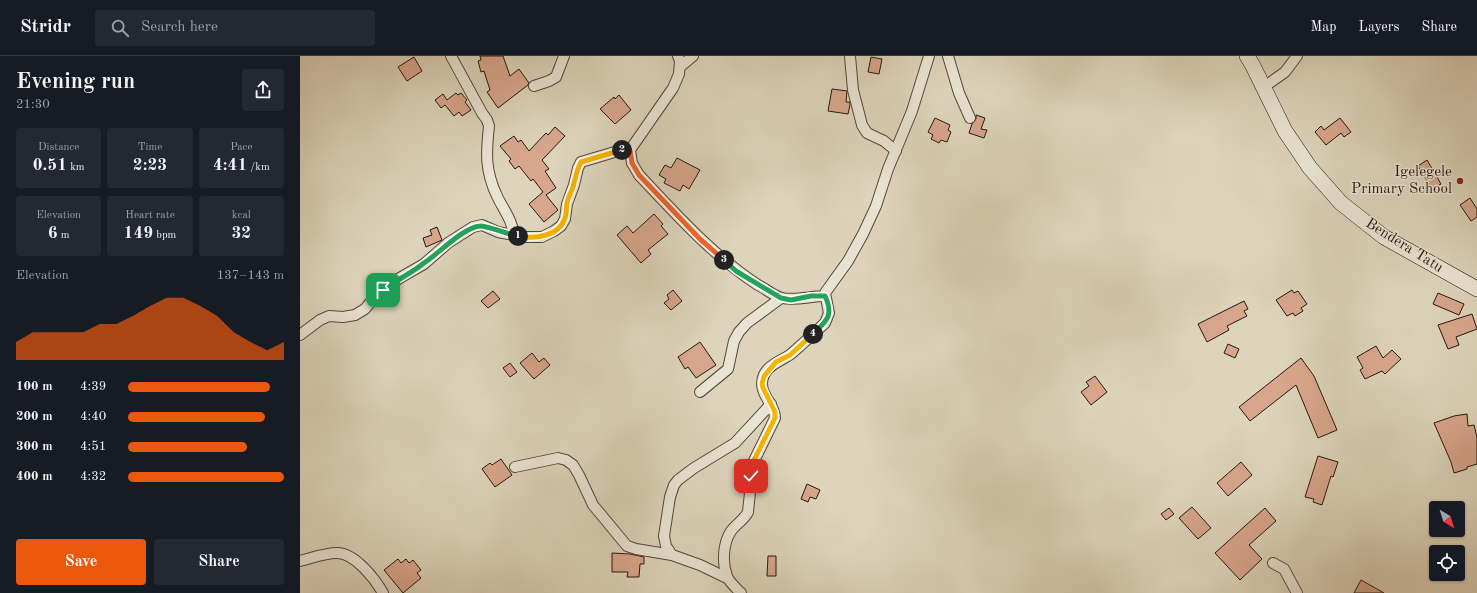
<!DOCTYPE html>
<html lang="en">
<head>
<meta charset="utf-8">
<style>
  body { margin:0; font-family:"Old Standard TT",serif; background:#242831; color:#f1f3f6; height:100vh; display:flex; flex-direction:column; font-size:15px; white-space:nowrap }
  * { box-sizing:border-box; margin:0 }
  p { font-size:13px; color:#9ea1a6 }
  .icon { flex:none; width:22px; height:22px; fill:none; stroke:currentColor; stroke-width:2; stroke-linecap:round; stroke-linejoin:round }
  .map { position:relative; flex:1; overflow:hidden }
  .panel { display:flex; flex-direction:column; background:#171b24; width:300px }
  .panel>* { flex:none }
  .needle { width:26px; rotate:142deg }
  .controls { position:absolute; left:1129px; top:445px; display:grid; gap:8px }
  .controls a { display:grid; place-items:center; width:36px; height:36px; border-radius:4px; background:#171b24; box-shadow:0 1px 3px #0004; font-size:20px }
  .pin { position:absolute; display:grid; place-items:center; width:34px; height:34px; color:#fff; margin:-17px; border-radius:8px; box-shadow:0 2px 6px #0006 }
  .km { position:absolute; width:20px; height:20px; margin:-10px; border-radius:50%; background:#222; color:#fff; font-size:11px; line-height:20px; text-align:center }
  .round { display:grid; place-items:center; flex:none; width:42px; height:42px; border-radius:4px; background:#242831 }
  .overview { display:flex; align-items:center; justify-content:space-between; height:68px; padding:0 16px }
  h1 { font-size:22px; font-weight:700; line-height:30px }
  .figures { display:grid; grid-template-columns:repeat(3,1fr); gap:6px; height:68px; padding:4px 16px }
  .figures div { display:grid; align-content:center; border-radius:4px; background:#242831; text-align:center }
  .figures b { font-size:17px; font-weight:700 }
  .figures small { font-size:11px; font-weight:400 }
  .figures p { font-size:11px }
  .chart { height:112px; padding:8px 16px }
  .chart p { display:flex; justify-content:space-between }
  .chart svg { width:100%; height:72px; margin-top:4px; fill:#ea580c; opacity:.7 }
  .action { display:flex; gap:8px; margin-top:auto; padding:8px 16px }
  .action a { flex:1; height:46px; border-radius:4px; background:#ea580c; color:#fff; font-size:16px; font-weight:700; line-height:46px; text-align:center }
  .action a+a { background:#242831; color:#f1f3f6 }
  ul { padding:0 16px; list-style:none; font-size:13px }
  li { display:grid; grid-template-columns:64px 48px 1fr; align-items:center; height:30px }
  li i { height:10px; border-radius:5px; background:#ea580c }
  header { display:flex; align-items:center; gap:24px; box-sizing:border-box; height:56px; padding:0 20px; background:#171b24; border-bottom:1px solid #363941 }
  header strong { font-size:19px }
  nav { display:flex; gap:22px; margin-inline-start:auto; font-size:14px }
  .search { width:280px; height:36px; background:#242831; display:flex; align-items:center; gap:10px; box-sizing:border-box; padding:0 14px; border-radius:4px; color:#9ea1a6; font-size:15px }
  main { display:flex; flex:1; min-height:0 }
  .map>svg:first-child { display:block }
</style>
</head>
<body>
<header>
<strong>Stridr</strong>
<div class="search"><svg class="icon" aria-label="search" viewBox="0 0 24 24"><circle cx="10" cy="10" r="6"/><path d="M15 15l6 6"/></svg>Search here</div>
<nav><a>Map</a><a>Layers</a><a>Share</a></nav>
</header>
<main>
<section class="panel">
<div class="overview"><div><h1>Evening run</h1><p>21:30</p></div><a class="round"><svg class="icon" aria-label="share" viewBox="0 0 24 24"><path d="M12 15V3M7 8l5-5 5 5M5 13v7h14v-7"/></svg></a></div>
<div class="figures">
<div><p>Distance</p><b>0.51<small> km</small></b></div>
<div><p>Time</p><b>2:23</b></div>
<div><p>Pace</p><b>4:41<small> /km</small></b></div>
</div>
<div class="figures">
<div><p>Elevation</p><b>6<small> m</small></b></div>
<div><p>Heart rate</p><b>149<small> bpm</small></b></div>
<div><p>kcal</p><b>32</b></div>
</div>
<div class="chart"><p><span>Elevation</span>137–143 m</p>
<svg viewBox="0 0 160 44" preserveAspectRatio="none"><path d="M0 44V33L10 27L20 27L30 27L40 27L50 22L60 22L70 17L80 11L90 6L100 6L110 11L120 17L130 27L140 33L150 38L160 33V44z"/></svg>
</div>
<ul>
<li><b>100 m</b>4:39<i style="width:91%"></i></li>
<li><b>200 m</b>4:40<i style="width:88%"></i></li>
<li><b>300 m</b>4:51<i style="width:76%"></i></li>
<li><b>400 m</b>4:32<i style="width:100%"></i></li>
</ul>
<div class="action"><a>Save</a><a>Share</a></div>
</section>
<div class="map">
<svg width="1177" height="537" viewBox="0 0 1177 537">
  <rect width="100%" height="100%" fill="#ddd4bb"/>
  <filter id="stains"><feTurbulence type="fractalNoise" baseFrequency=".005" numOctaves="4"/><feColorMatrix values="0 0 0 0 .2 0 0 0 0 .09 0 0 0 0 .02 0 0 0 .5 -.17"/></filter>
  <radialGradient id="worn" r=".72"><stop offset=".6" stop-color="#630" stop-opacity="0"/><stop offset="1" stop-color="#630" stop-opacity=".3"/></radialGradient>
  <g fill="#d8a68c" stroke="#26170d">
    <path d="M180,0H203L210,20L219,13L229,27L228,29L198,52L187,36L190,34L184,15L181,16L178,5L181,4Z"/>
    <path d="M114,1L122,15L107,25L98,11Z"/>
    <path d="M571,1L582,3L579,18L568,16Z"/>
    <path d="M532,33L547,35L546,46H550V49L548,58L528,55Z"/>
    <path d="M156,37L158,39L161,37L167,44L165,46L171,54L162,60L159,56L154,60L145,49L141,52L135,44L143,38L147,44Z"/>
    <path d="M319,39L331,54L315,68L300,53L314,41L315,43Z"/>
    <path d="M676,59L685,62L681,73L687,74L684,82L669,77L672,68L676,63Z"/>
    <path d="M635,62L650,69L648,74L651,76L647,86L641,84L639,87L631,83L633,79L628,76Z"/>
    <path d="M1040,62L1051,76L1044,81L1041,77L1026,89L1015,76L1021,70L1024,74Z"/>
    <path d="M255,71L265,80L242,104L249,113L245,115L256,132L246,139L258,154L244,166L229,148L243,136L233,123L231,125L219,110L215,113L209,105L211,103L200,90L214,80L218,86L221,84L229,95L246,77L248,79Z"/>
    <path d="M377,102L400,114L389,133L383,129L380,135L364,127L366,123L359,119L365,109L371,112Z"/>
    <path d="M1127,104L1141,128L1132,133L1118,110Z"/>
    <path d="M1170,142L1177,153V161L1171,165L1160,149Z"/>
    <path d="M354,158L363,168L361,170L368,178L348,194L351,198L341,207L317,179L327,170L333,177Z"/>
    <path d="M137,171L142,184L126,191L123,182L132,179L130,174Z"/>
    <path d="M373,234L382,245L371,254L364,247L369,243L367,239Z"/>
    <path d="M992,234L994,237L998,235L1007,248L1001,252L1003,255L995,260L993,257L987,260L976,244Z"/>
    <path d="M193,235L200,243L188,252L181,245Z"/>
    <path d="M1138,237L1164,248L1159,259L1133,248Z"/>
    <path d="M944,245L948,253L944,255L947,260L927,270L929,274L907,286L898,268Z"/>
    <path d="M1172,258L1177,273L1156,281L1159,289L1148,293L1138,269Z"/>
    <path d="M400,286L416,309L396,322L388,311L385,313L378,301Z"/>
    <path d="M928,288L939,293L935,302L924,297Z"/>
    <path d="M1076,290L1083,302L1092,294L1101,303L1085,318L1082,315L1065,323L1060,314L1063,312L1057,301Z"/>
    <path d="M232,297L239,306L244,302L250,309L234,323L220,307Z"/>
    <path d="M1001,302L1014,320L1037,374L1018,382L996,329L950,365L939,351Z"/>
    <path d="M210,307L217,316L210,321L203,312Z"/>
    <path d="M795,320L807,336L791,349L781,336L789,330L786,326Z"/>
    <path d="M1167,358L1168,370L1174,369L1177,381V408L1167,411V413L1154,417L1151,406L1134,367L1154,360Z"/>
    <path d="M1018,400L1038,406L1033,421L1031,420L1022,449L1013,446L1014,443L1005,441Z"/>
    <path d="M201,403L212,419L195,431L182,413L190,407L192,409Z"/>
    <path d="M941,406L952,419L928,440L917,427Z"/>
    <path d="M507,428L520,434L516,443L510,441L508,446L501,443Z"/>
    <path d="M892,451L911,472L898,483L879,462Z"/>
    <path d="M869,452L874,458L866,464L861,458Z"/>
    <path d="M965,452L976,465L949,489L962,503L940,524L915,497Z"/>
    <path d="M312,497L330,498L344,501V508H340L339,521H327L328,516H312Z"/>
    <path d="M468,500H476V520H467Z"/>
    <path d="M98,503L101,507L106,503L109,507L113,504L121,514L117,517L121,522L103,537L84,514Z"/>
    <path d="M1061,524L1084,537H1054Z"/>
  </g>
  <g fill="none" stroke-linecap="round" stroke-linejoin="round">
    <g stroke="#544638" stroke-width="12">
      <g id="minor">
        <path d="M151,0L182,57L187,64L189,70C186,97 185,115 197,140C203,153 213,165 214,180"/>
        <path d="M378,0L380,5L379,18L373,32L330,94L332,107L339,119C376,158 412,199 458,229C466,233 474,240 482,242C495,245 511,240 525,240"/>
        <path d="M550,0L553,34L562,69L567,77L584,85L596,95"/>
        <path d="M648,0L659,37L670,62"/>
        <path d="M380,11L393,0"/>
        <path d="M234,30L249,25L256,21L264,0"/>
        <path d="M964,31L985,16L997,0"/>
        <path d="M0,279L20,264L29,260L43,261L55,259L65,253L77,238L98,223L124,208L148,187L173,171L182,169L198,176L223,181H242L254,175L261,170L265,163L267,148L274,129L278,112L281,106L318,95L330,94"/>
        <path d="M400,336L428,313L434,285L439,276L447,267L481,242"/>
        <path d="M215,411L258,402L266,404L273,409L279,419L293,449L327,490L336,493L372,499"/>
        <path d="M0,505C12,502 25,497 37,497C55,497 75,523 83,537"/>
        <path d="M973,507L984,513L997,537"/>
        <path d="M427,522L400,509L372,499L366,490L364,480L370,441L374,429L378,424L394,412L435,387L471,348"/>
        <path d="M441,537C436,532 429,526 427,520C422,507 423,487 431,475C436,468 444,464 448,456L453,407L475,362C475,349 462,341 462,328C462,310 480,306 491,298C503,288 514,277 525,267L529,257L525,237L548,205L563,178L576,150L588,113L612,55L629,0"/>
      </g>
    </g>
    <g stroke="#26170d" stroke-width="16">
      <path id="secondary" d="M947,0L953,10L985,75L1010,112L1041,147L1084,181L1177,233"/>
    </g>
    <use href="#minor" stroke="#e9e3d3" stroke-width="10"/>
    <use href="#secondary" stroke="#e9e3d3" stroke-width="15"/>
  </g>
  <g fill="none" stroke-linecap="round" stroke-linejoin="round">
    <g stroke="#fff" stroke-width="8">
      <path id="split-1" d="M83,234C96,224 112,217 124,207C138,198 164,171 180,170C186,169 208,179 218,180"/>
    </g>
    <g stroke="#fff" stroke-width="8">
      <path id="split-2" d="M218,180C234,183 259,181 265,162C267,157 266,152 267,147C268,140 273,134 274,127C276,120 277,113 281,106L322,94"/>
    </g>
    <g stroke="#fff" stroke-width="8">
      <path id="split-3" d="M322,94H330L332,107L339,119L400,183L424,204"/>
    </g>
    <g stroke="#fff" stroke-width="8">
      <path id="split-4" d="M424,204L436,215L481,242L491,244L511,240H525C534,259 527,265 513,278"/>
    </g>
    <g stroke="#fff" stroke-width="8">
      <path id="split-5" d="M451,420L453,406L475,362V356L463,332L462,328L464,320L476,306L490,299L513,278"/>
    </g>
    <use href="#split-1" stroke="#22a559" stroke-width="5"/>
    <use href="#split-2" stroke="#f5b400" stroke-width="5"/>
    <use href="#split-3" stroke="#f0652b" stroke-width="5"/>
    <use href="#split-4" stroke="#22a559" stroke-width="5"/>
    <use href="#split-5" stroke="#f5b400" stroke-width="5"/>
  </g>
  <circle fill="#8f2418" stroke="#e9e3d3" stroke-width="1.5" cx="1160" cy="125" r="4"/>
  <g text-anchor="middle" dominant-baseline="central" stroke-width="3" stroke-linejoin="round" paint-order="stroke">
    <g font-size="15" fill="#26170d" stroke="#e9e3d3" text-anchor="end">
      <text x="1152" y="116">Igelegele<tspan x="1152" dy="17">Primary School</tspan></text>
    </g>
    <g font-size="15" fill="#26170d" stroke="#e9e3d3">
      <text transform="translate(1104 190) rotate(32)">Bendera Tatu</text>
    </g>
  </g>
  <rect width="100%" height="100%" filter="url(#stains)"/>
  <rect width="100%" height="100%" fill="url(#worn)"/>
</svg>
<div class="controls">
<a><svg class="needle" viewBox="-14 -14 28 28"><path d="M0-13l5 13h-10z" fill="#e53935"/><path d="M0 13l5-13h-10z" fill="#9ea1a6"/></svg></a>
<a><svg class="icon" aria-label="locate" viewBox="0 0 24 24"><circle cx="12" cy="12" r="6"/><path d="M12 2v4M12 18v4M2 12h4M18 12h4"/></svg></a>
</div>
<div class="pin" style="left:83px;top:234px;background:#1e9e55"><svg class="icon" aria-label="arrive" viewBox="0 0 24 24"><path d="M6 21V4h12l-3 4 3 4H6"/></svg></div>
<div class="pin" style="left:451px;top:420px;background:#d93025"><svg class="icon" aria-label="check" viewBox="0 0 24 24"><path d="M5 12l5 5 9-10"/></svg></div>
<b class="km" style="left:218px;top:180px">1</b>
<b class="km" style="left:322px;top:94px">2</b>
<b class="km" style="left:424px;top:204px">3</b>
<b class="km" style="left:513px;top:278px">4</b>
</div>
</main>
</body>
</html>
